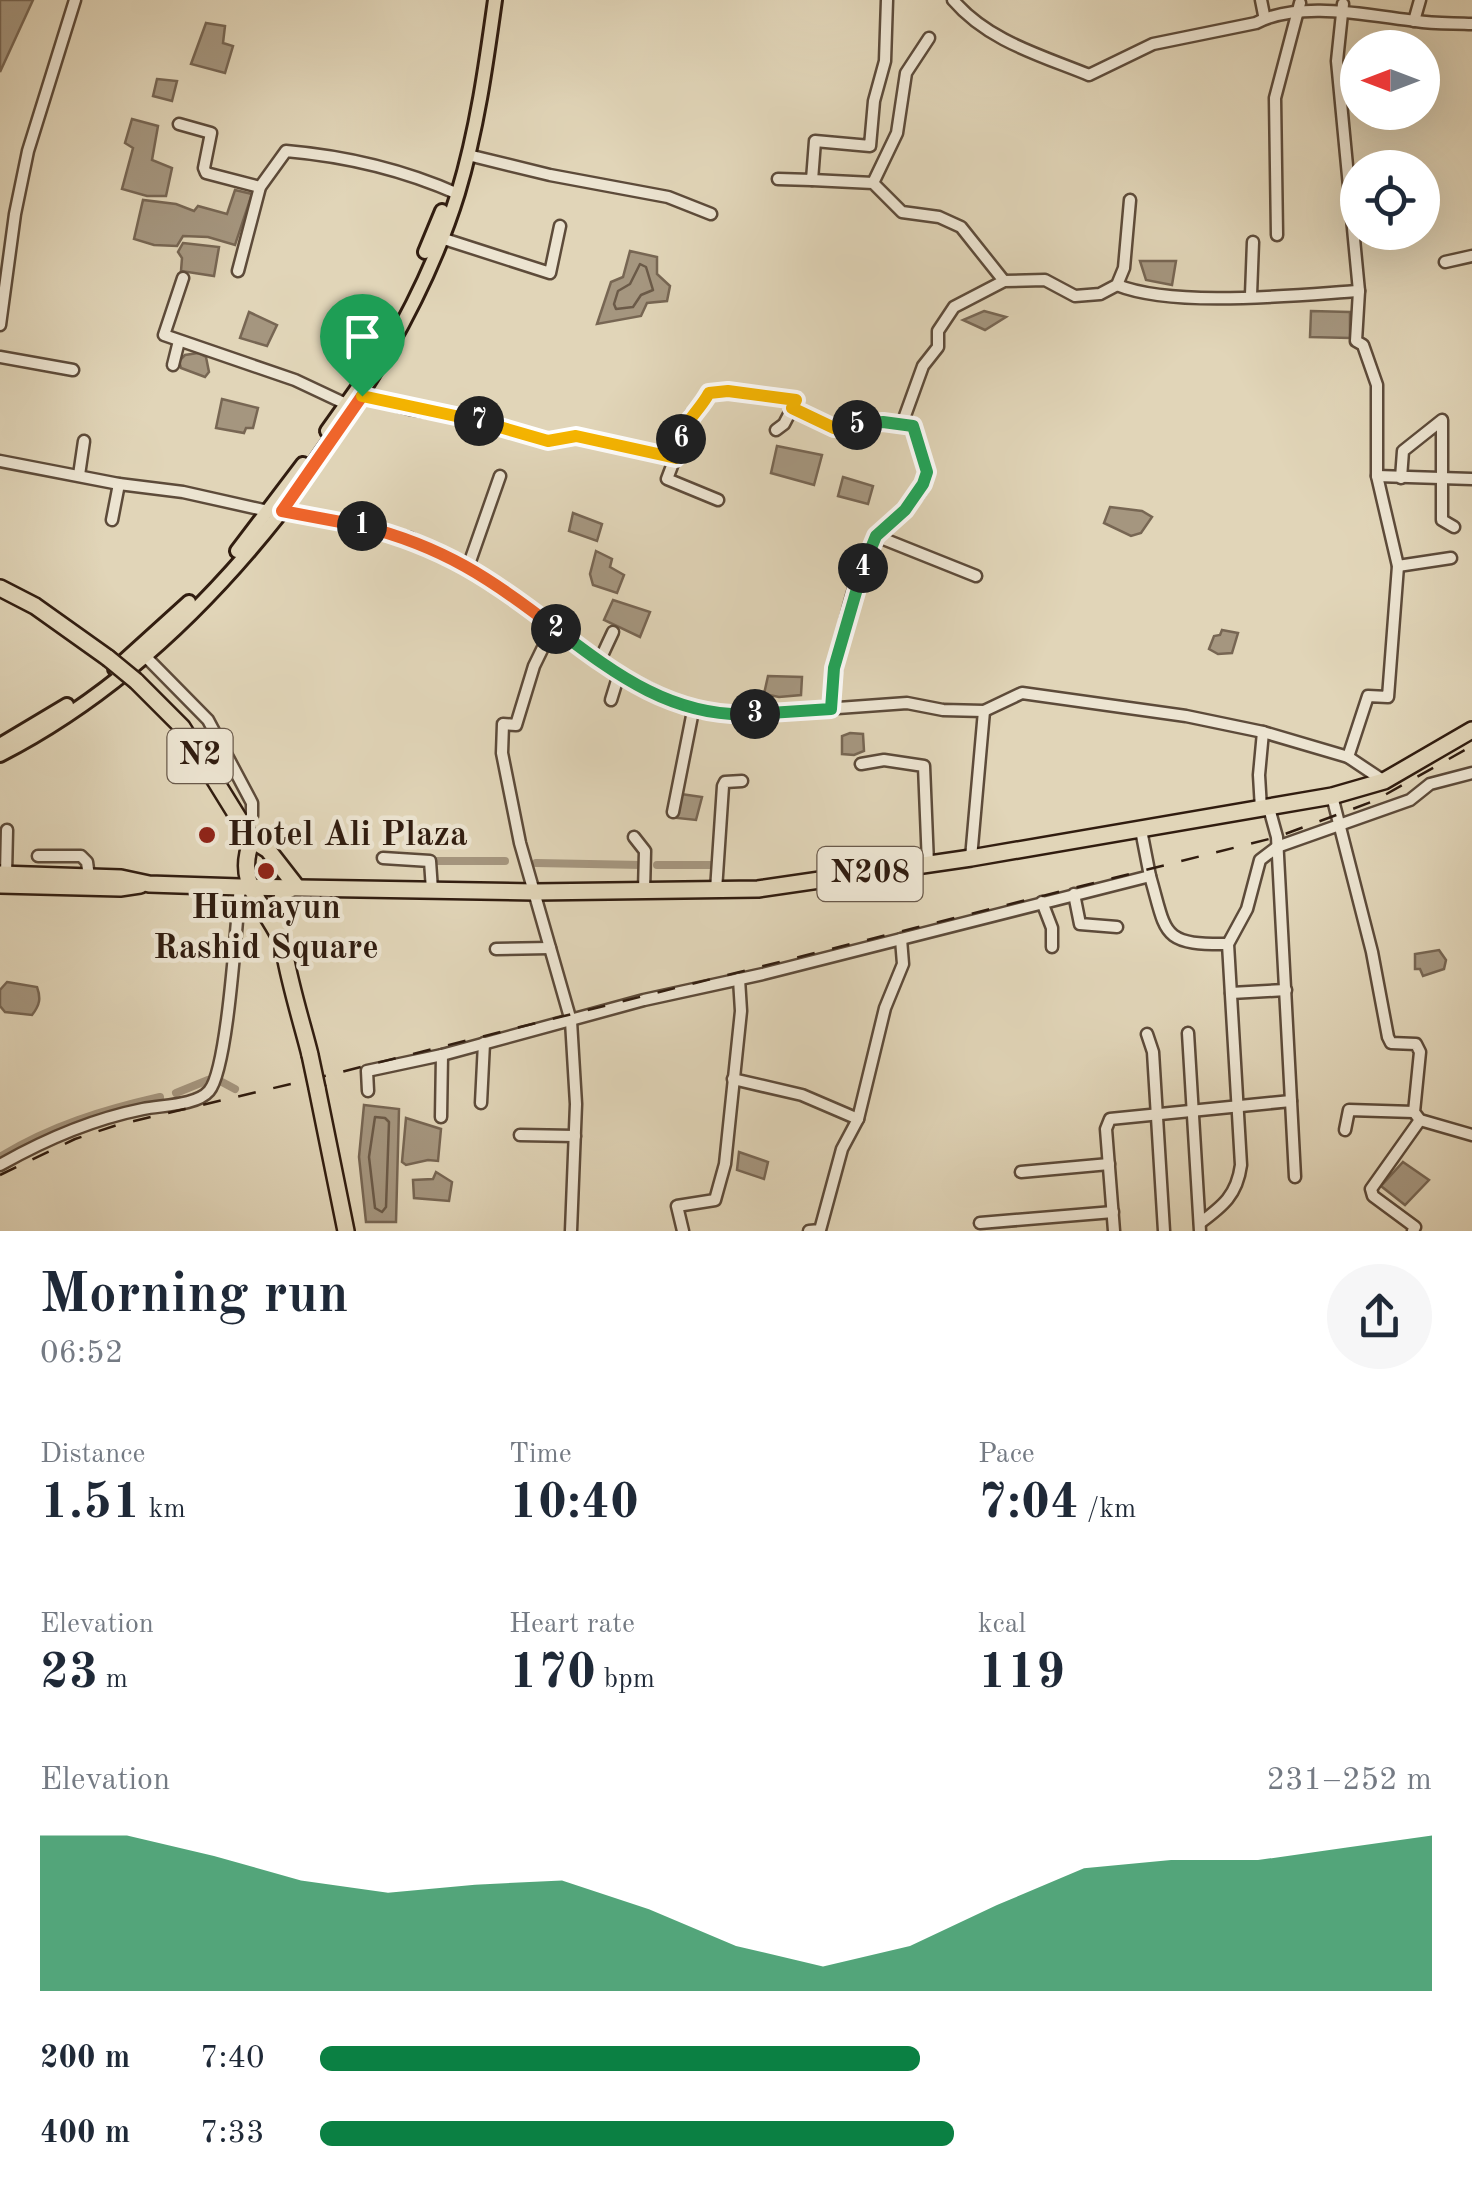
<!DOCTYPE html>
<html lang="en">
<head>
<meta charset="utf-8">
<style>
  body { margin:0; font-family:"Old Standard TT",serif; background:#f6f6f7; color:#1f2937; height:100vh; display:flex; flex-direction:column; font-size:38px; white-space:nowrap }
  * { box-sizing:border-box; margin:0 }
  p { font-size:32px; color:#747a83 }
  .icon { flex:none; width:55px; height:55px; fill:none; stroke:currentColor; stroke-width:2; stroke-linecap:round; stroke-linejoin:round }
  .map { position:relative; height:1231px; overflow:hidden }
  .panel { display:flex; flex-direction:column; background:#fff; flex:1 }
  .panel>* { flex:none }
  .needle { width:65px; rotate:270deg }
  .fabs { position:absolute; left:1340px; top:30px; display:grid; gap:20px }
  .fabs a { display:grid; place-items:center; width:100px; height:100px; border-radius:50%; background:#fff; box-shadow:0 10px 40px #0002; font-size:50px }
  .pin { position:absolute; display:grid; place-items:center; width:85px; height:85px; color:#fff; margin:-102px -42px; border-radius:50% 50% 50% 0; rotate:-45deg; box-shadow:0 0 10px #0007 }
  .pin .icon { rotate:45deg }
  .km { position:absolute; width:50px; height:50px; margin:-25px; border-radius:50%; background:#222; color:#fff; font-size:28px; line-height:50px; text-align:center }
  .round { display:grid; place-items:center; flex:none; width:105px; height:105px; border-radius:52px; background:#f6f6f7 }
  .overview { display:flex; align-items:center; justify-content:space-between; height:170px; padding:0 40px }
  h1 { font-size:55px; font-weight:700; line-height:75px }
  .metrics { display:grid; grid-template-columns:repeat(3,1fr); gap:15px; height:170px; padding:10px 40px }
  .metrics div { display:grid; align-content:center }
  .metrics b { font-size:50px; font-weight:700 }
  .metrics small { font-size:28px; font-weight:400 }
  .metrics p { font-size:28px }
  .chart { height:280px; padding:20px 40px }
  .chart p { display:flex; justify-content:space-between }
  .chart svg { width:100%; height:180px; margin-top:10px; fill:#0b8043; opacity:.7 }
  ul { padding:0 40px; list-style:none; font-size:32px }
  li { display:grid; grid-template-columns:160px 120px 1fr; align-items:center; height:75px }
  li i { height:25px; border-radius:12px; background:#0b8043 }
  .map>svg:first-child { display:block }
</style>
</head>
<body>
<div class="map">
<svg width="1472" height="1231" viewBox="0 0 1472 1231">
  <rect width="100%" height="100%" fill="#e1d5b8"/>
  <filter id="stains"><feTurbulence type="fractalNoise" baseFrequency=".002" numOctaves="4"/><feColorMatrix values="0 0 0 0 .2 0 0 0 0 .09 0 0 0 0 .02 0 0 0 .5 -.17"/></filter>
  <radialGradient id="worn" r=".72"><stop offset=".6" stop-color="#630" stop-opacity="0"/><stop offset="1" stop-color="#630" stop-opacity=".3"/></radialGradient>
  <g fill="#a5967f" stroke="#776653" stroke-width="2.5">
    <path d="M0,0H33L0,72Z"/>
    <path d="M206,23L225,26L223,43L233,46L225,73L191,64Z"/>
    <path d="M157,79L177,81L172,101L153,96Z"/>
    <path d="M132,119L158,126L152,160L172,168L166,196H147L122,189L133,148L125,143Z"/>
    <path d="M235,190L252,194L235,245L208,237L183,236L177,246L154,245L134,239L143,200L176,204L194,211L198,206L227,214Z"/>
    <path d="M183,243L219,247L214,276L181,271L182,258L178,252Z"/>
    <path d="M630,251L657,257V274L670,286L667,301L647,303L641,316L597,324L611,282L623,277Z"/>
    <path d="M1140,261H1176L1172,285L1146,280Z"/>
    <path d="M984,311L1006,317L985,330L963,320Z"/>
    <path d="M1311,311L1350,312V338L1310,337Z"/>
    <path d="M249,312L277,325L267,346L240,338Z"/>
    <path d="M198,353L206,357L209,372L205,377L181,368L179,361L185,355Z"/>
    <path d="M222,399L258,408L253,428H246L244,433L216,428Z"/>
    <path d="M777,446L822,455L814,485L771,473Z"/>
    <path d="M843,477L873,486L868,504L838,496Z"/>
    <path d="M1110,507L1142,511L1152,517L1141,533L1131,536L1104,523Z"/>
    <path d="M573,513L602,524L597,541L569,531Z"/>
    <path d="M596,551L612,559L610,567L624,575L617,593L593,585L590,574Z"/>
    <path d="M613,600L650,612L640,637L604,620Z"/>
    <path d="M1222,630L1238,633L1232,653L1218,654L1209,649L1214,636L1220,635Z"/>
    <path d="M768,676L802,677L801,695L779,697L764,694Z"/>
    <path d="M850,733L863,734L864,751L854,755L842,754V736Z"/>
    <path d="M681,794L702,797L696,820L677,818Z"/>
    <path d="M1439,950L1446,960L1444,969L1423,976L1420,969H1415V954Z"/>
    <path d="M7,982L37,987C41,998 40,1005 32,1015L5,1012L0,1006V990Z"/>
    <path d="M364,1105L399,1109L396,1222H366L359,1157Z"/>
    <path d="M406,1118L441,1129L438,1161L428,1160L406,1165L402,1162Z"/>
    <path d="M739,1152L768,1162L764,1179L737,1170Z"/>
    <path d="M1403,1162L1429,1180L1405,1205L1381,1186Z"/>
    <path d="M436,1172L452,1182L449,1201L414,1198L413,1180L433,1179Z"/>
  </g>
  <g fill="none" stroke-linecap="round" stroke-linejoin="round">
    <g stroke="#6b5a48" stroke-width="2.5">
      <path d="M640,264L646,267L653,290L641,295L633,307L616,309L614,304L618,291L630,284Z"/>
      <path d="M375,1117L385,1118L389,1122L386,1207L382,1212L375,1208L369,1157Z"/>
    </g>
    <g stroke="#a5967f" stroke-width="8">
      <path d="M436,861H505"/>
      <path d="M536,863L642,865"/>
      <path d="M657,865H714"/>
      <path d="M222,1082L235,1089"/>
      <path d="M176,1093L208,1080"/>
      <path d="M0,1157C50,1126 103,1110 160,1097"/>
    </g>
    <g stroke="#5d4b3a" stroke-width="15">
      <g id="minor">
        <path d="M953,0C988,41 1040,55 1089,75L1153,44L1256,23C1300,0 1366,15 1416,21C1434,24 1454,23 1472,24"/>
        <path d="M1261,0L1264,15"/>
        <path d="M1343,4L1337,61L1359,291L1356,341L1363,345L1377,385V476L1398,566L1388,697L1368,696L1348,757"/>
        <path d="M1414,21L1420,0"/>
        <path d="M179,124L211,133L204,168L206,173L260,187"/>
        <path d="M468,155L550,175L668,197L711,214"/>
        <path d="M778,179L812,180L815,141L870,146L874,101L885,61L887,0"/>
        <path d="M812,180L873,183L902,212L939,217L961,227L1004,281"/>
        <path d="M873,183L897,133L906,73L929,38"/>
        <path d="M1277,235L1275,98L1300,3"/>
        <path d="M441,238L550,273L560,226"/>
        <path d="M1445,262L1472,256"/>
        <path d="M238,271L260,187L286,151C344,156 404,170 458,194"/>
        <path d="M183,278L164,335L295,380L346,404"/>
        <path d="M1117,285C1174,308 1295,295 1359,291"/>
        <path d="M1251,295L1253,242"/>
        <path d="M0,325L15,214L28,151L75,0"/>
        <path d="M0,357L73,370"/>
        <path d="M173,365L179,341"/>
        <path d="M362,396L410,409L467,418L548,441L576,436L675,458L667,479L718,500"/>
        <path d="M792,408L834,429L883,421L913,426C917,440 926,457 927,471C928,500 889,516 876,537C851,577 835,662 831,709"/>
        <path d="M902,424L923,366L938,347V331L954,307L1004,281L1045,280L1075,296L1100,294L1117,285L1124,268L1130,200"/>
        <path d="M675,458L691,414L700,409L709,393L729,391L796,401L784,424L776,430"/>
        <path d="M0,461L119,484L183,492L268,511L345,522L410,538L506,590L619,674L693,711L740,715L907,703L943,710L984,711L1022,693L1186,716L1263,732L1348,757L1384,781"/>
        <path d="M79,475L84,441"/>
        <path d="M1377,476L1472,479"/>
        <path d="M1401,478L1403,451L1442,420V520L1454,527"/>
        <path d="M112,520L119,484"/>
        <path d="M876,536L976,576"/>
        <path d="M1398,566L1451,558"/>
        <path d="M468,567L500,476"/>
        <path d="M553,627L534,666L516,725L503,724L502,753L520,843L571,1021L576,1104L571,1231"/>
        <path d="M145,656L208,720L252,803V816L246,827"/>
        <path d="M599,662L613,632"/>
        <path d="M611,700L619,674"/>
        <path d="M861,764L884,760L924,766L928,864"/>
        <path d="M1332,796L1372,952L1388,1037L1391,1043L1416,1044L1420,1052L1414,1112L1420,1120L1472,1135"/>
        <path d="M1261,809L1259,775L1263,732"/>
        <path d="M673,812L693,711"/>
        <path d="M634,837L645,851L644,891"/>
        <path d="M38,856H81L87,862L89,877"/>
        <path d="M383,858L430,861L432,890"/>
        <path d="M971,858L984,711"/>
        <path d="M6,874L7,830"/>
        <path d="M1150,876C1167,934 1160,945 1228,944"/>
        <path d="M716,890L723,786L725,782L742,781"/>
        <path d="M1074,894L1080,924L1117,927"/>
        <path d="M1042,902L1052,928V947"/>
        <path d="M496,949L550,948"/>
        <path d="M1231,993L1286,990"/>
        <path d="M1188,1033L1200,1231"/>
        <path d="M1147,1034L1153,1052L1164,1231"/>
        <path d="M733,1079L802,1095L858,1119"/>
        <path d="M368,1091L367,1071L442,1055L644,1000L763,974L1150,876L1141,830"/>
        <path d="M1291,1101L1295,1177"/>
        <path d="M481,1103L484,1043"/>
        <path d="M441,1117L442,1055"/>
        <path d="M1345,1130L1349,1110L1414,1112"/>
        <path d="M520,1135L575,1136"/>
        <path d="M0,1165C44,1140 93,1119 143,1109C161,1105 196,1106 209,1091C228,1069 236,923 240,887"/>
        <path d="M1021,1172L1109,1164"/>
        <path d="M980,1223L1113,1212"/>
        <path d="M1200,1223C1223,1206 1237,1195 1241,1165L1228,944L1247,909L1260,860L1277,847L1410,800L1430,784L1472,773"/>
        <path d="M683,1231L677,1206L715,1200L725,1164L741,1011L739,979"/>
        <path d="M809,1231L820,1230L842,1149L858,1119L885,1008L903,964L901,939"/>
        <path d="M1114,1231L1106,1129L1110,1119L1291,1101L1277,837L1269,808"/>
        <path d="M1413,1231L1415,1227L1373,1196L1371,1189L1420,1120"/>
      </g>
    </g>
    <g stroke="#311d10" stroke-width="18">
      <g id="major">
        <path d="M425,252L442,211"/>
        <path d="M327,431L364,379"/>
        <path d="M237,551L303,464"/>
        <path d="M115,669L189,602"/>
        <path d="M0,745L67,705"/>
        <path d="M0,755C109,699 203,611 279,515C294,495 307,473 321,453C378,374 429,287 458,193C477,130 486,65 495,0"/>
      </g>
    </g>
    <g stroke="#311d10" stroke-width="20">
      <g id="highway">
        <path d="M0,588L35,606L108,658"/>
        <path d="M136,681L182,727L252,840L268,850L296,886L284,892C270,926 301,1017 310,1055"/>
        <path d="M252,840C235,882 261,901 279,936"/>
        <path d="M0,874L121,878L149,884L240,887L535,892L758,889L971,858L1332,796L1384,781L1472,730"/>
        <path d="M0,885L120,888L140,885"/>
        <path d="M317,1088L346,1231"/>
      </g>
    </g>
    <use href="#minor" stroke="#ece4d1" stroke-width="10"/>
    <use href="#major" stroke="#e1d5b8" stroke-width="12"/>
    <use href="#highway" stroke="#e1d5b8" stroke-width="15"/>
    <path stroke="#311d10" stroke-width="2.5" stroke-dasharray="18 18" stroke-linecap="butt" d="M0,1175L75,1139L117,1125L329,1075L1277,837L1374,801L1472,746"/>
    <g stroke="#311d10" stroke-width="20" stroke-linecap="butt">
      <g id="highway-bridge">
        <path d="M108,658L136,681"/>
        <path d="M310,1055L317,1088"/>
      </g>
    </g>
    <use href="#highway-bridge" stroke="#e1d5b8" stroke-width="15"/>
  </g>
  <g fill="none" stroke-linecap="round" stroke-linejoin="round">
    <g stroke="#fff" stroke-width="20">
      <path id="split-1" d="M362,526L282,511L362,396"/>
    </g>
    <g stroke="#fff" stroke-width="20">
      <path id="split-2" d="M362,526C442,546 492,579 556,629"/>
    </g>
    <g stroke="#fff" stroke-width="20">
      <path id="split-3" d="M556,629C616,675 675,719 755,714"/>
    </g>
    <g stroke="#fff" stroke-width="20">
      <path id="split-4" d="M755,714L831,709L834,668L863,568"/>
    </g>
    <g stroke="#fff" stroke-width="20">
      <path id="split-5" d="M857,425L883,422L913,426L927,472L923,484L905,510L876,536L863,568"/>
    </g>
    <g stroke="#fff" stroke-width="20">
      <path id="split-6" d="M681,439C686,419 700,410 709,393L728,391L796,400L792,408L834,428L857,425"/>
    </g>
    <g stroke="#fff" stroke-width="20">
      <path id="split-7" d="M479,421L548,441L576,436L676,458L681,439"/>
    </g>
    <g stroke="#fff" stroke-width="20">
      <path id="split-8" d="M362,396L479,421"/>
    </g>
    <use href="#split-1" stroke="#f0652b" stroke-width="12"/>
    <use href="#split-2" stroke="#f0652b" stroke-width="12"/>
    <use href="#split-3" stroke="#22a559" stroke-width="12"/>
    <use href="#split-4" stroke="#22a559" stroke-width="12"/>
    <use href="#split-5" stroke="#22a559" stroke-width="12"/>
    <use href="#split-6" stroke="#f5b400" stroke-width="12"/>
    <use href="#split-7" stroke="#f5b400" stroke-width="12"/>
    <use href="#split-8" stroke="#f5b400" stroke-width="12"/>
  </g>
  <g fill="#8f2418" stroke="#ece4d1" stroke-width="4">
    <circle cx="207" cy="835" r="10"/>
    <circle cx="266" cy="871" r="10"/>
  </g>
  <g text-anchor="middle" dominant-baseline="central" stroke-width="9" stroke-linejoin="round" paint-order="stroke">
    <g fill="#ece4d1" stroke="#69594a" stroke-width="2.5">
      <rect x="167.5" y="729" width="65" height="54" rx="8"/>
      <rect x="817.5" y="847" width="105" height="54" rx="8"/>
    </g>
    <g font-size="32" font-weight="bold" fill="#311d10">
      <text x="200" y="756">N2</text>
      <text x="870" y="874">N208</text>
    </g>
    <g font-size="35" font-weight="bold" fill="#311d10" stroke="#ece4d1" text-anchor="start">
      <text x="227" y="835">Hotel Ali Plaza</text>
      <text x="266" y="908" text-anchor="middle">Humayun<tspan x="266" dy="40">Rashid Square</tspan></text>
    </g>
  </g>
  <rect width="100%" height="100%" filter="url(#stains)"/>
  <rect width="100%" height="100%" fill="url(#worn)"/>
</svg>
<div class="fabs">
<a><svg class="needle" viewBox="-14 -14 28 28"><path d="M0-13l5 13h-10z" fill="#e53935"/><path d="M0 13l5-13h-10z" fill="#747a83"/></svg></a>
<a><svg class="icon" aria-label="locate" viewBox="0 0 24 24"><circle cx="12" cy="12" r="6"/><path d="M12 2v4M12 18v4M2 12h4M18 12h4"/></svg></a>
</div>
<div class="pin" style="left:362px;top:396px;background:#1e9e55"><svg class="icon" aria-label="arrive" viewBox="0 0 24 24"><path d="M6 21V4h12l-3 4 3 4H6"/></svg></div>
<b class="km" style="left:362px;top:526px">1</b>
<b class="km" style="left:556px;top:629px">2</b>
<b class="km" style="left:755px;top:714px">3</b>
<b class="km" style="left:863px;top:568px">4</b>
<b class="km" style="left:857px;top:425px">5</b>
<b class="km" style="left:681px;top:439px">6</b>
<b class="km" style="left:479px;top:421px">7</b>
</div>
<section class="panel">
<div class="overview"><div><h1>Morning run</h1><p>06:52</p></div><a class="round"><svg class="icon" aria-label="share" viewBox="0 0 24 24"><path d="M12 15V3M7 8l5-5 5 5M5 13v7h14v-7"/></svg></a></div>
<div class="metrics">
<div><p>Distance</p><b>1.51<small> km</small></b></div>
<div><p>Time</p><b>10:40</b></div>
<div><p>Pace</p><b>7:04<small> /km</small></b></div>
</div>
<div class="metrics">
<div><p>Elevation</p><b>23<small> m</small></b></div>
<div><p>Heart rate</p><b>170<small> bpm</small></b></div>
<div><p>kcal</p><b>119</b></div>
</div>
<div class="chart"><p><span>Elevation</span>231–252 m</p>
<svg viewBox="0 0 160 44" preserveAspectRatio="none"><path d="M0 44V6L10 6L20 11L30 17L40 20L50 18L60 17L70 24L80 33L90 38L100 33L110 23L120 14L130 12L140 12L150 9L160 6V44z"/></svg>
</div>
<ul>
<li><b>200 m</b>7:40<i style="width:54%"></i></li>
<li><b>400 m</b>7:33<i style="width:57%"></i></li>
</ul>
</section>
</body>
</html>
